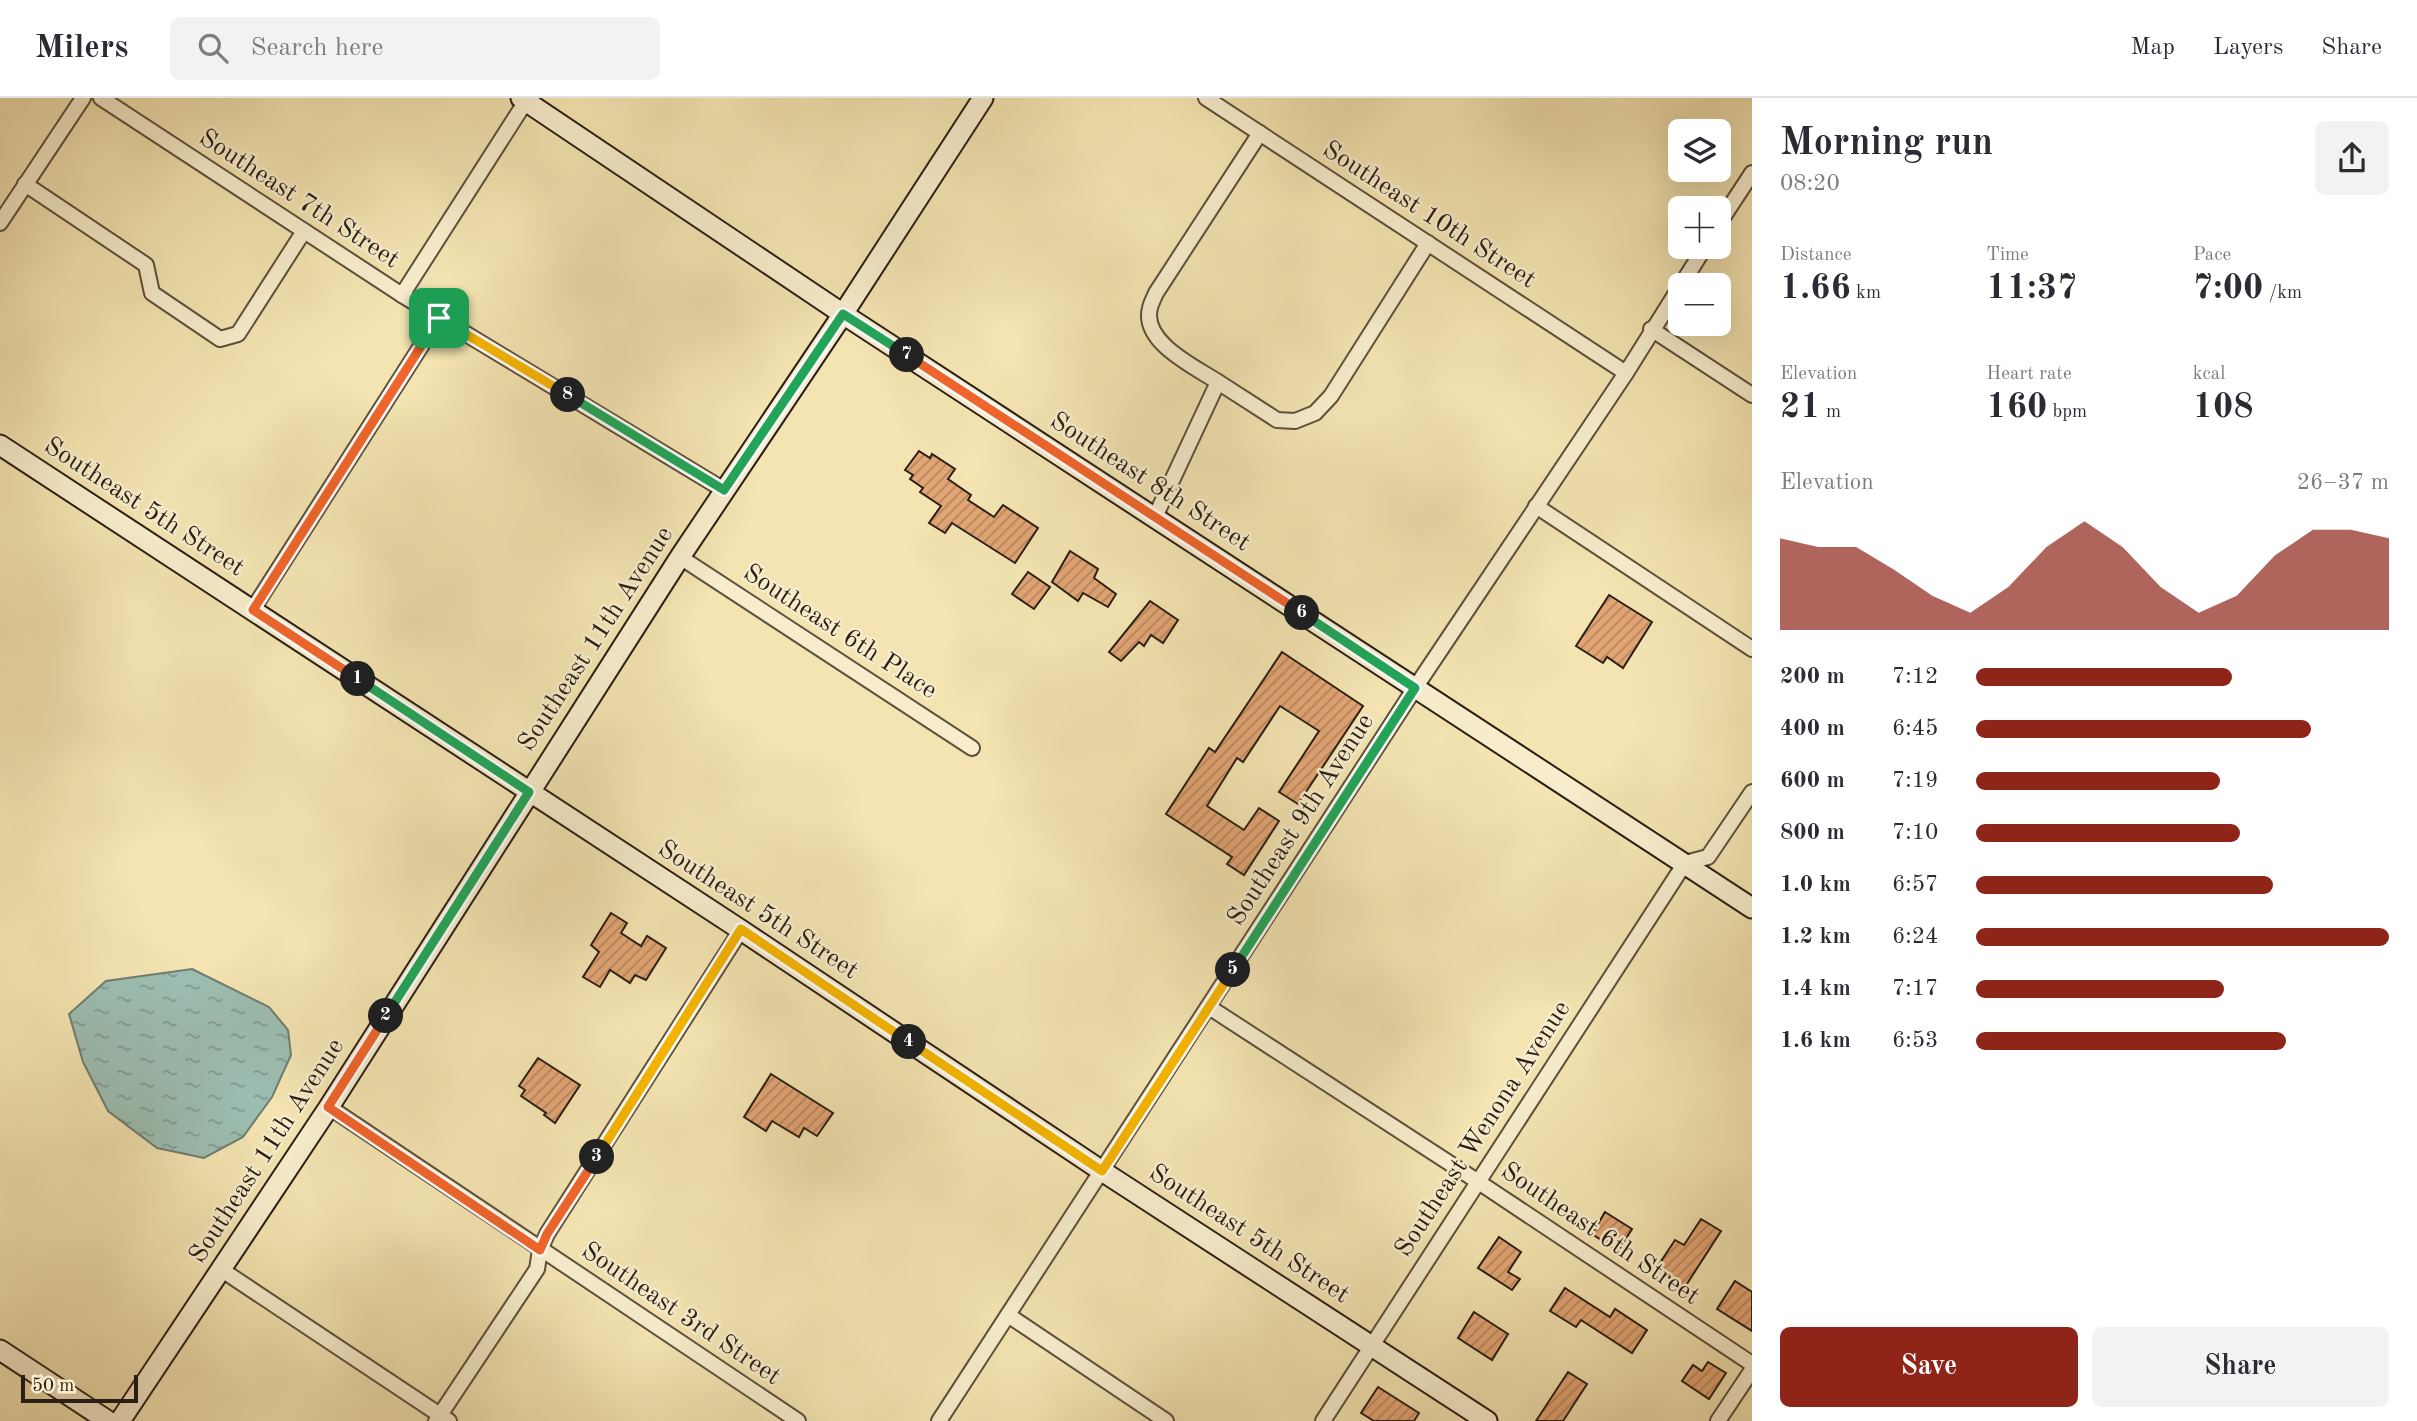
<!DOCTYPE html>
<html lang="en">
<head>
<meta charset="utf-8">
<style>
  body { margin:0; font-family:"Old Standard TT",serif; background:#f2f2f3; color:#2b2b33; height:100vh; display:flex; flex-direction:column; font-size:26px; white-space:nowrap }
  * { box-sizing:border-box; margin:0 }
  p { font-size:23px; color:#7c7c81 }
  .icon { flex:none; width:38px; height:38px; fill:none; stroke:currentColor; stroke-width:2; stroke-linecap:round; stroke-linejoin:round }
  .map { position:relative; flex:1; overflow:hidden }
  .drawer { display:flex; flex-direction:column; background:#fff; width:665px }
  .drawer>* { flex:none }
  .buttons { position:absolute; left:1668px; top:21px; display:grid; gap:14px }
  .buttons a { display:grid; place-items:center; width:63px; height:63px; border-radius:10px; background:#fff; box-shadow:0 7px 28px #0002; font-size:35px }
  .scale { position:absolute; left:21px; bottom:18px; width:117px; box-sizing:border-box; padding-left:7px; border:4px solid #2b1e15; border-top:0; font-size:19px; line-height:24px; white-space:nowrap; color:#2b1e15; -webkit-text-stroke:5px #f7edcc; paint-order:stroke }
  .pin { position:absolute; display:grid; place-items:center; width:60px; height:60px; color:#fff; margin:-30px; border-radius:14px; box-shadow:0 4px 10px #0006 }
  .km { position:absolute; width:35px; height:35px; margin:-18px; border-radius:50%; background:#222; color:#fff; font-size:19px; line-height:35px; text-align:center }
  .round { display:grid; place-items:center; flex:none; width:74px; height:74px; border-radius:10px; background:#f2f2f3 }
  .overview { display:flex; align-items:center; justify-content:space-between; height:119px; padding:0 28px }
  h1 { font-size:38px; font-weight:700; line-height:52px }
  .metrics { display:grid; grid-template-columns:repeat(3,1fr); gap:10px; height:119px; padding:7px 28px }
  .metrics div { display:grid; align-content:center }
  .metrics b { font-size:35px; font-weight:700 }
  .metrics small { font-size:19px; font-weight:400 }
  .metrics p { font-size:19px }
  .chart { height:196px; padding:14px 28px }
  .chart p { display:flex; justify-content:space-between }
  .chart svg { width:100%; height:126px; margin-top:7px; fill:#8f2418; opacity:.7 }
  .cta { display:flex; gap:14px; margin-top:auto; padding:14px 28px }
  .cta a { flex:1; height:80px; border-radius:10px; background:#8f2418; color:#fff; font-size:28px; font-weight:700; line-height:80px; text-align:center }
  .cta a+a { background:#f2f2f3; color:#2b2b33 }
  ul { padding:0 28px; list-style:none; font-size:23px }
  li { display:grid; grid-template-columns:112px 84px 1fr; align-items:center; height:52px }
  li i { height:18px; border-radius:9px; background:#8f2418 }
  header { display:flex; align-items:center; gap:42px; box-sizing:border-box; height:98px; padding:0 35px; background:#fff; border-bottom:2px solid #e1e1e2 }
  header strong { font-size:33px }
  nav { display:flex; gap:38px; margin-inline-start:auto; font-size:24px }
  .search { width:490px; height:63px; background:#f2f2f3; display:flex; align-items:center; gap:18px; box-sizing:border-box; padding:0 24px; border-radius:10px; color:#7c7c81; font-size:26px }
  main { display:flex; flex:1; min-height:0 }
  .map>svg:first-child { display:block }
</style>
</head>
<body>
<header>
<strong>Milers</strong>
<div class="search"><svg class="icon" aria-label="search" viewBox="0 0 24 24"><circle cx="10" cy="10" r="6"/><path d="M15 15l6 6"/></svg>Search here</div>
<nav><a>Map</a><a>Layers</a><a>Share</a></nav>
</header>
<main>
<div class="map">
<svg width="1752" height="1323" viewBox="0 0 1752 1323">
  <defs>
    <pattern id="water-ripples" width="26" height="14" patternUnits="userSpaceOnUse" patternTransform="scale(1.75)"><rect width="26" height="14" fill="#9cbeb2"/><path d="M2 4q2-2 4 0t4 0M15 11q2-2 4 0t4 0" fill="none" stroke="#7f9a90"/></pattern>
    <pattern id="building-hatch" width="6" height="6" patternUnits="userSpaceOnUse" patternTransform="scale(1.75)"><rect width="6" height="6" fill="#e2a574"/><path d="M-1 1l2-2M0 6l6-6M5 7l2-2" fill="none" stroke="#b7865e"/></pattern>
  </defs>
  <rect width="100%" height="100%" fill="#f3e4b1"/>
  <filter id="stains"><feTurbulence type="fractalNoise" baseFrequency=".00286" numOctaves="4"/><feColorMatrix values="0 0 0 0 .2 0 0 0 0 .09 0 0 0 0 .02 0 0 0 .5 -.17"/></filter>
  <radialGradient id="worn" r=".72"><stop offset=".6" stop-color="#630" stop-opacity="0"/><stop offset="1" stop-color="#630" stop-opacity=".3"/></radialGradient>
  <path fill="url(#water-ripples)" stroke="#6f7e73" stroke-width="2" d="M192,871L269,909L288,932L291,957L272,999L243,1039L204,1060L157,1050L108,1013L83,964L69,916L106,883Z"/>
  <g fill="url(#building-hatch)" stroke="#2b1e15" stroke-width="2">
    <path d="M919,353L930,360L932,356L955,371L948,381L971,397L968,402L994,419L1003,407L1038,430L1015,465L952,425L945,435L929,425L941,408L920,394L923,390L910,381L913,377L905,372Z"/>
    <path d="M1070,453L1098,471L1094,480L1116,496L1108,509L1083,495L1078,503L1052,484Z"/>
    <path d="M1028,474L1050,489L1034,511L1012,496Z"/>
    <path d="M1609,497L1652,524L1623,570L1607,559L1603,565L1576,548Z"/>
    <path d="M1150,503L1178,522L1163,545L1151,537L1144,548L1139,544L1121,563L1109,554Z"/>
    <path d="M1282,554L1363,608L1298,706L1279,694L1319,633L1280,608L1243,664L1237,660L1207,708L1244,732L1259,710L1279,723L1244,777L1227,766L1232,759L1166,716L1209,650L1215,654Z"/>
    <path d="M611,815L627,825L621,835L641,848L647,838L666,850L646,882L635,877L630,885L610,872L600,889L583,879L599,854L591,847Z"/>
    <path d="M538,960L580,987L555,1025L544,1017L546,1015L521,998L525,992L519,988Z"/>
    <path d="M771,976L833,1015L817,1038L804,1030L799,1039L772,1023L766,1033L744,1019Z"/>
    <path d="M1605,1114L1632,1131L1618,1153L1592,1136Z"/>
    <path d="M1701,1121L1721,1133L1685,1189L1656,1171L1675,1142L1684,1147Z"/>
    <path d="M1499,1139L1521,1154L1508,1174L1520,1181L1512,1192L1478,1170Z"/>
    <path d="M1735,1183L1752,1194V1233L1717,1211Z"/>
    <path d="M1565,1190L1610,1219L1615,1211L1647,1232L1632,1255L1581,1222L1576,1229L1550,1213Z"/>
    <path d="M1474,1214L1508,1236L1492,1262L1458,1240Z"/>
    <path d="M1708,1264L1726,1275L1709,1301L1682,1283L1693,1267L1702,1273Z"/>
    <path d="M1568,1274L1587,1286L1563,1323H1536Z"/>
    <path d="M1378,1289L1419,1315L1414,1323H1374L1361,1315Z"/>
  </g>
  <g fill="none" stroke-linecap="round" stroke-linejoin="round">
    <g stroke="#5d503c" stroke-width="18">
      <g id="street">
        <path d="M101,0L402,197L724,392"/>
        <path d="M1206,0L1626,275"/>
        <path d="M25,86L146,167L152,195L220,241L238,236L304,133"/>
        <path d="M0,125L83,0"/>
        <path d="M1718,127L1752,75"/>
        <path d="M402,197L526,3"/>
        <path d="M1651,231L1752,297"/>
        <path d="M1218,284L1277,322L1295,323L1315,315L1331,298L1428,145"/>
        <path d="M1536,408L1752,551"/>
        <path d="M1155,419L1218,284C1195,269 1141,244 1150,210C1151,205 1154,200 1156,195L1260,35"/>
        <path d="M680,459L972,650"/>
        <path d="M253,511L439,220"/>
        <path d="M1209,909L1477,1083L1752,1266"/>
        <path d="M329,1009L798,1323"/>
        <path d="M222,1172L449,1323"/>
        <path d="M1008,1217L1166,1323"/>
        <path d="M436,1323L537,1171L540,1152L547,1136L741,832"/>
        <path d="M939,1323L1415,590L1626,275L1705,149"/>
        <path d="M1323,1323L1685,765L1708,759L1752,694"/>
        <path d="M1718,1323L1752,1272"/>
      </g>
    </g>
    <g stroke="#2b1e15" stroke-width="23">
      <g id="secondary">
        <path d="M521,0L843,216L1752,810"/>
        <path d="M0,347L741,832L1102,1073L1487,1323"/>
        <path d="M0,1252L108,1323"/>
        <path d="M120,1323L329,1009L680,459L843,216L983,0"/>
      </g>
    </g>
    <use href="#street" stroke="#f7edcc" stroke-width="14"/>
    <use href="#secondary" stroke="#f7edcc" stroke-width="19"/>
  </g>
  <g fill="none" stroke-linecap="round" stroke-linejoin="round">
    <g stroke="#fff" stroke-width="14">
      <path id="split-1" d="M358,581L253,512L439,220"/>
    </g>
    <g stroke="#fff" stroke-width="14">
      <path id="split-2" d="M358,581L529,694L386,918"/>
    </g>
    <g stroke="#fff" stroke-width="14">
      <path id="split-3" d="M386,918L328,1009L540,1152L547,1136L597,1059"/>
    </g>
    <g stroke="#fff" stroke-width="14">
      <path id="split-4" d="M597,1059L741,831L909,944"/>
    </g>
    <g stroke="#fff" stroke-width="14">
      <path id="split-5" d="M909,944L1102,1073L1233,872"/>
    </g>
    <g stroke="#fff" stroke-width="14">
      <path id="split-6" d="M1233,872L1415,590L1302,515"/>
    </g>
    <g stroke="#fff" stroke-width="14">
      <path id="split-7" d="M907,257L1302,515"/>
    </g>
    <g stroke="#fff" stroke-width="14">
      <path id="split-8" d="M568,297L724,392L843,216L907,257"/>
    </g>
    <g stroke="#fff" stroke-width="14">
      <path id="split-9" d="M439,220L568,297"/>
    </g>
    <use href="#split-1" stroke="#f0652b" stroke-width="9"/>
    <use href="#split-2" stroke="#22a559" stroke-width="9"/>
    <use href="#split-3" stroke="#f0652b" stroke-width="9"/>
    <use href="#split-4" stroke="#f5b400" stroke-width="9"/>
    <use href="#split-5" stroke="#f5b400" stroke-width="9"/>
    <use href="#split-6" stroke="#22a559" stroke-width="9"/>
    <use href="#split-7" stroke="#f0652b" stroke-width="9"/>
    <use href="#split-8" stroke="#22a559" stroke-width="9"/>
    <use href="#split-9" stroke="#f5b400" stroke-width="9"/>
  </g>
  <g text-anchor="middle" dominant-baseline="central" stroke-width="5" stroke-linejoin="round" paint-order="stroke">
    <g font-size="26" fill="#2b1e15" stroke="#f7edcc">
      <text transform="translate(299 101) rotate(33)">Southeast 7th Street</text>
      <text transform="translate(1429 117) rotate(33)">Southeast 10th Street</text>
      <text transform="translate(1150 384) rotate(33)">Southeast 8th Street</text>
      <text transform="translate(144 409) rotate(33)">Southeast 5th Street</text>
      <text transform="translate(840 534) rotate(33)">Southeast 6th Place</text>
      <text transform="translate(596 541) rotate(-57)">Southeast 11th Avenue</text>
      <text transform="translate(1301 722) rotate(-57)">Southeast 9th Avenue</text>
      <text transform="translate(758 812) rotate(33)">Southeast 5th Street</text>
      <text transform="translate(1483 1031) rotate(-57)">Southeast Wenona Avenue</text>
      <text transform="translate(267 1053) rotate(-57)">Southeast 11th Avenue</text>
      <text transform="translate(1249 1136) rotate(33)">Southeast 5th Street</text>
      <text transform="translate(1600 1136) rotate(34)">Southeast 6th Street</text>
      <text transform="translate(681 1216) rotate(34)">Southeast 3rd Street</text>
    </g>
  </g>
  <rect width="100%" height="100%" filter="url(#stains)"/>
  <rect width="100%" height="100%" fill="url(#worn)"/>
</svg>
<div class="buttons">
<a><svg class="icon" aria-label="layers" viewBox="0 0 24 24"><path d="M12 4l9 5-9 5-9-5zM3 14l9 5 9-5"/></svg></a>
<a>+</a>
<a>−</a>
</div>
<div class="scale">50 m</div>
<div class="pin" style="left:439px;top:220px;background:#1e9e55"><svg class="icon" aria-label="arrive" viewBox="0 0 24 24"><path d="M6 21V4h12l-3 4 3 4H6"/></svg></div>
<b class="km" style="left:358px;top:581px">1</b>
<b class="km" style="left:386px;top:918px">2</b>
<b class="km" style="left:597px;top:1059px">3</b>
<b class="km" style="left:909px;top:944px">4</b>
<b class="km" style="left:1233px;top:872px">5</b>
<b class="km" style="left:1302px;top:515px">6</b>
<b class="km" style="left:907px;top:257px">7</b>
<b class="km" style="left:568px;top:297px">8</b>
</div>
<section class="drawer">
<div class="overview"><div><h1>Morning run</h1><p>08:20</p></div><a class="round"><svg class="icon" aria-label="share" viewBox="0 0 24 24"><path d="M12 15V3M7 8l5-5 5 5M5 13v7h14v-7"/></svg></a></div>
<div class="metrics">
<div><p>Distance</p><b>1.66<small> km</small></b></div>
<div><p>Time</p><b>11:37</b></div>
<div><p>Pace</p><b>7:00<small> /km</small></b></div>
</div>
<div class="metrics">
<div><p>Elevation</p><b>21<small> m</small></b></div>
<div><p>Heart rate</p><b>160<small> bpm</small></b></div>
<div><p>kcal</p><b>108</b></div>
</div>
<div class="chart"><p><span>Elevation</span>26–37 m</p>
<svg viewBox="0 0 160 44" preserveAspectRatio="none"><path d="M0 44V12L10 15L20 15L30 23L40 32L50 38L60 29L70 15L80 6L90 15L100 29L110 38L120 32L130 18L140 9L150 9L160 12V44z"/></svg>
</div>
<ul>
<li><b>200 m</b>7:12<i style="width:62%"></i></li>
<li><b>400 m</b>6:45<i style="width:81%"></i></li>
<li><b>600 m</b>7:19<i style="width:59%"></i></li>
<li><b>800 m</b>7:10<i style="width:64%"></i></li>
<li><b>1.0 km</b>6:57<i style="width:72%"></i></li>
<li><b>1.2 km</b>6:24<i style="width:100%"></i></li>
<li><b>1.4 km</b>7:17<i style="width:60%"></i></li>
<li><b>1.6 km</b>6:53<i style="width:75%"></i></li>
</ul>
<div class="cta"><a>Save</a><a>Share</a></div>
</section>
</main>
</body>
</html>
